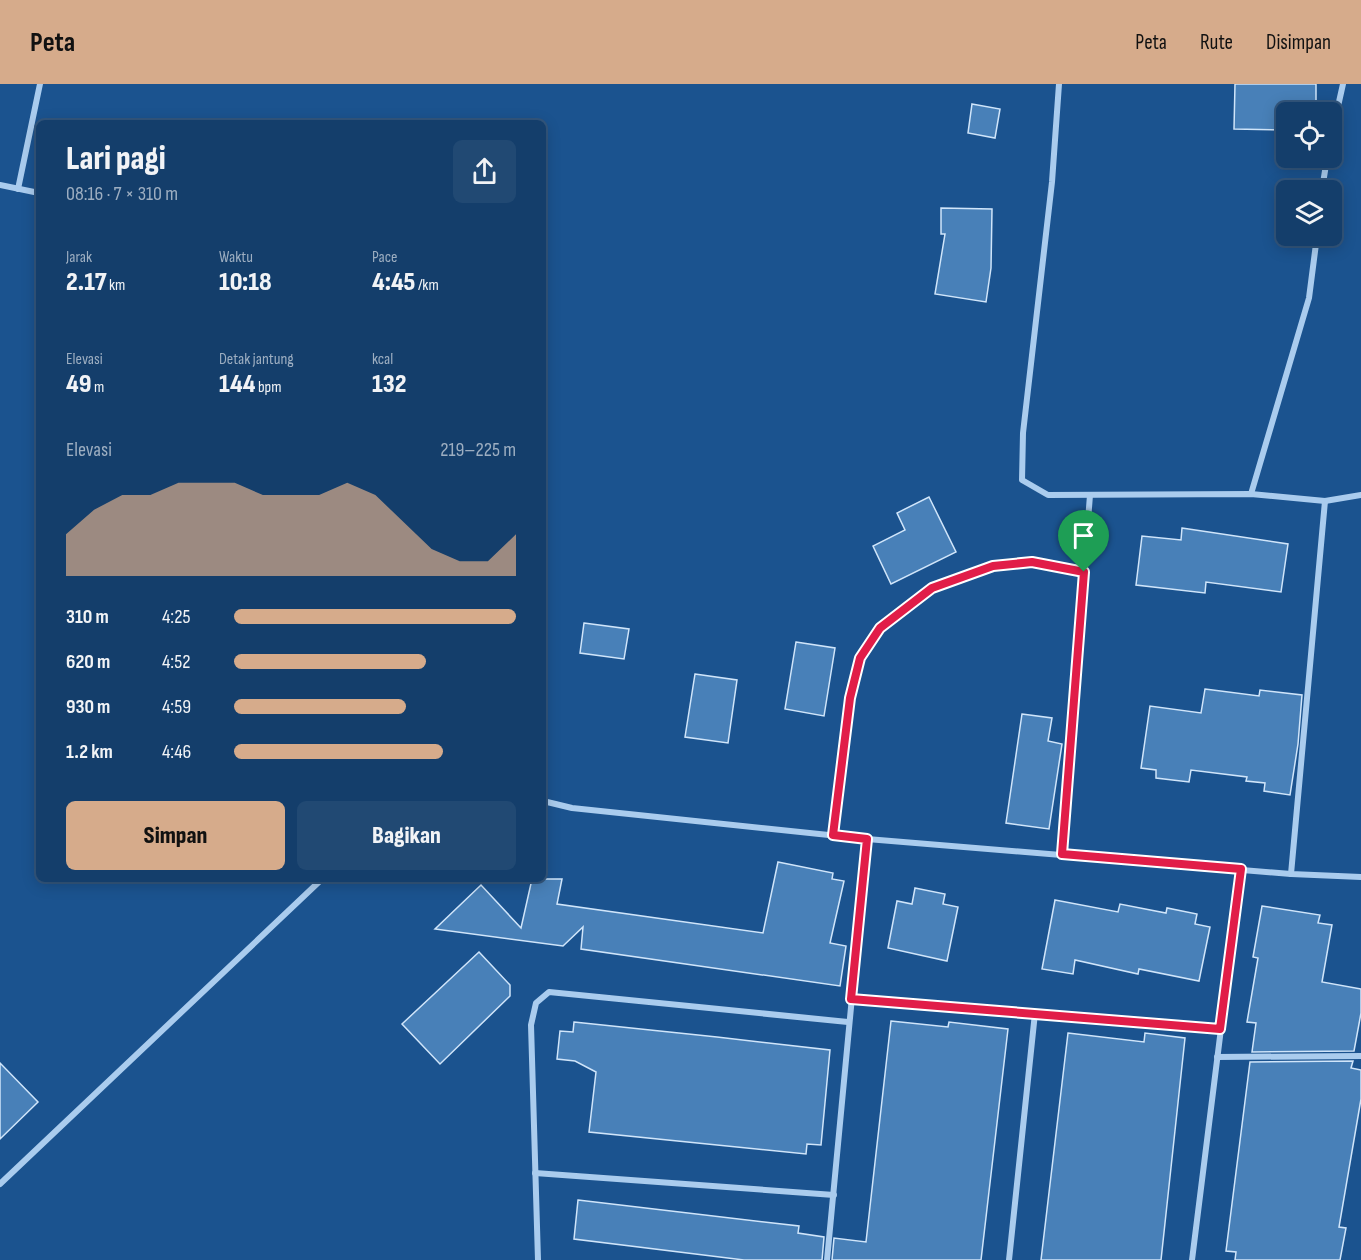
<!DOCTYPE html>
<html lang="id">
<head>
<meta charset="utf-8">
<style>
  body { margin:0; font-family:"Sofia Sans Condensed",sans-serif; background:#214973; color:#f1f3f6; height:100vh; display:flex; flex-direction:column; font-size:22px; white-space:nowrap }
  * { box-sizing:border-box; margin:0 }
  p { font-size:20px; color:#9daec1 }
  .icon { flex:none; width:33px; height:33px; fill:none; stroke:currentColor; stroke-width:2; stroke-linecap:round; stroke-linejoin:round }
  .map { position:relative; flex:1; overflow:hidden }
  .details { position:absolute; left:36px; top:36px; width:510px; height:762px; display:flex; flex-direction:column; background:#143e6b; border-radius:9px; box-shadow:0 3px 15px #0003,0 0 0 2px #33577e }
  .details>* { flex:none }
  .controls { position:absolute; left:1276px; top:18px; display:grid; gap:12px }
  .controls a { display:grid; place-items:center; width:66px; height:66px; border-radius:9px; background:#143e6b; box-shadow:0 3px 15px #0003,0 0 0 2px #33577e; font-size:30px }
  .pin { position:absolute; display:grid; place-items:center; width:51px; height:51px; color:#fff; margin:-62px -26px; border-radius:50% 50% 50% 0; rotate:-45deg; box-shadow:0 0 6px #0007 }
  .pin .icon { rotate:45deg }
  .round { display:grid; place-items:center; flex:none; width:63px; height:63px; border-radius:9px; background:#214973 }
  .head { display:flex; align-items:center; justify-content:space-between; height:102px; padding:0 30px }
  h1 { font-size:33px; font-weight:800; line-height:45px }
  .figures { display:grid; grid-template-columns:repeat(3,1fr); gap:9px; height:102px; padding:6px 30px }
  .figures div { display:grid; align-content:center }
  .figures b { font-size:26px; font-weight:800 }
  .figures small { font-size:16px; font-weight:400 }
  .figures p { font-size:16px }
  .chart { height:168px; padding:12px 30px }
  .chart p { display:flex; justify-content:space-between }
  .chart svg { width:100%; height:108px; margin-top:6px; fill:#d6ab8b; opacity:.7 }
  .cta { display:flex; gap:12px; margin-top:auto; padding:12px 30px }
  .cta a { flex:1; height:69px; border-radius:9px; background:#d6ab8b; color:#111; font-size:24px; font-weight:800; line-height:69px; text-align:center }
  .cta a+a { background:#214973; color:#f1f3f6 }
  ul { padding:0 30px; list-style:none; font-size:20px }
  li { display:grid; grid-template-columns:96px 72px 1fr; align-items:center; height:45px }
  li i { height:15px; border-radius:8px; background:#d6ab8b }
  header { display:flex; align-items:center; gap:36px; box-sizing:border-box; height:84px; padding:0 30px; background:#d6ab8b; color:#111 }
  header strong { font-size:28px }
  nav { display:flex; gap:33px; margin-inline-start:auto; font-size:21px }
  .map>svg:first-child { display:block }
</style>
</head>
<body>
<header>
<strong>Peta</strong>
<nav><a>Peta</a><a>Rute</a><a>Disimpan</a></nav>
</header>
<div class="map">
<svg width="1361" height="1176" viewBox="0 0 1361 1176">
  <rect width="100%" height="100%" fill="#1b538f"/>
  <g fill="#4880b8" stroke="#d0e5fa" stroke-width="1.5">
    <path d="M1235,0H1316V28H1287V46L1234,45Z"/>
    <path d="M972,20L1000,25L995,54L968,49Z"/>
    <path d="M941,124L992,125L991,184L986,218L935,210L945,150H941Z"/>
    <path d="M929,413L956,468L891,500L873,462L905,446L897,429Z"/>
    <path d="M1182,444L1288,460L1281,508L1206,498L1205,509L1136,501L1142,452L1181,456Z"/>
    <path d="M584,539L629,545L624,575L580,569Z"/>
    <path d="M796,558L835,564L824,632L785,625Z"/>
    <path d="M695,590L737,596L728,659L685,653Z"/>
    <path d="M1205,605L1259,612L1260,606L1302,611L1298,660L1290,711L1264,707L1265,699L1246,697L1247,693L1191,686L1189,698L1156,694V686L1141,684L1150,622L1201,629Z"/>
    <path d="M1022,630L1052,634L1048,657L1062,660L1049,745L1006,739Z"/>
    <path d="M778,778L833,789L832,795L844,797L830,859L846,862L840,902L581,865L583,843L563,862L435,845L481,801L521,844L532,795H562L557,820L763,849Z"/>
    <path d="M915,804L945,810L943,820L958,823L947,877L888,864L897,817L912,820Z"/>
    <path d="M1055,816L1118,828L1120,820L1166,829L1167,824L1197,830L1195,840L1210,843L1199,897L1139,885L1138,890L1075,876L1073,890L1042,885Z"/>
    <path d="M1262,822L1320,831L1318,839L1332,841L1322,898L1361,905V929L1354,967L1252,968L1256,939L1247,938L1258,874L1253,873Z"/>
    <path d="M479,868L510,901V912L440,980L402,940Z"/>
    <path d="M891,937L948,943L949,938L1008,945L981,1176H832L834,1154L866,1158Z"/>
    <path d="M574,938L717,953L830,966L821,1061L807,1060L806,1070L589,1048L596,988L575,977L557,975L560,947L573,948Z"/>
    <path d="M1068,949L1144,958L1145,949L1185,954L1161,1176H1041Z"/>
    <path d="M1353,977L1351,984L1361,986V1015L1339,1143L1346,1144L1340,1176H1235L1236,1168L1226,1167L1250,978Z"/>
    <path d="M0,979L38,1018L0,1055Z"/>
    <path d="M578,1116L799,1142L798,1149L824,1153L822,1176H744L574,1155Z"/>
  </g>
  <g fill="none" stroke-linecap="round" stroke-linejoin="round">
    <g stroke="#ace" stroke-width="6">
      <path d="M1059,0L1052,98L1023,349L1022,396L1048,411L1251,410L1325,417L1361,411"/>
      <path d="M1332,49L1343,0"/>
      <path d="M0,101L39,109"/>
      <path d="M18,105L40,0"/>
      <path d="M1322,106L1327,74"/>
      <path d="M1251,410L1309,214L1317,152"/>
      <path d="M543,717L572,724L867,755L1291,790L1361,793"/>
      <path d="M833,751L850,613L860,574L880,544L932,504L993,482L1032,478L1084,488"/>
      <path d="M1062,770L1090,411"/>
      <path d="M1291,790L1325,417"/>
      <path d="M851,916L1220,945"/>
      <path d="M1217,973L1361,972"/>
      <path d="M535,1089L834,1111"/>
      <path d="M0,1100L322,795"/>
      <path d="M538,1176L531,941L536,919L549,908L848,938"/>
      <path d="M827,1176L867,755"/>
      <path d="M1009,1176L1035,929"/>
      <path d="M1192,1176L1241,785"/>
    </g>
  </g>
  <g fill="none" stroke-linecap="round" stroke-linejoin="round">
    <g stroke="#fff" stroke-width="12">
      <path id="route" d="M1032,478L1084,488L1062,770L1241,785L1220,945L851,915L867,755L833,751L850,614L860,574L880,544L932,504L993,482Z"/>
    </g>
    <use href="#route" stroke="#e11d48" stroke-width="8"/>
  </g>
</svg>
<div class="controls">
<a><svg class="icon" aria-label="locate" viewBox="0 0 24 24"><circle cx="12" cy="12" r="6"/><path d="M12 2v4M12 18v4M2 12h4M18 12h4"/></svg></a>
<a><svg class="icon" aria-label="layers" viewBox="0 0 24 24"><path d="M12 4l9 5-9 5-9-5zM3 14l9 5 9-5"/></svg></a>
</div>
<div class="pin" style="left:1084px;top:488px;background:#1e9e55"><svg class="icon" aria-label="arrive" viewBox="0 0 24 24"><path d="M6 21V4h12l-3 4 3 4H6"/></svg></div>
<section class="details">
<div class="head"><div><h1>Lari pagi</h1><p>08:16 · 7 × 310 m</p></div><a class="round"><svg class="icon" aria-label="share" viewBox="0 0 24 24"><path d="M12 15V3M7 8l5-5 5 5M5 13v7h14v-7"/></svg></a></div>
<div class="figures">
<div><p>Jarak</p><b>2.17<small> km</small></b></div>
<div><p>Waktu</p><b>10:18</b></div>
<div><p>Pace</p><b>4:45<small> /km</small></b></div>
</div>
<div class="figures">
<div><p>Elevasi</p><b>49<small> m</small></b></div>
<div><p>Detak jantung</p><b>144<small> bpm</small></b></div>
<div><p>kcal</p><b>132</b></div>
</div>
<div class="chart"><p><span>Elevasi</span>219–225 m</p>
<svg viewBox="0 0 160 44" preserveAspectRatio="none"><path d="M0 44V27L10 17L20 11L30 11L40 6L50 6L60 6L70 11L80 11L90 11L100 6L110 11L120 22L130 33L140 38L150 38L160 27V44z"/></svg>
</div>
<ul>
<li><b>310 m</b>4:25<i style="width:100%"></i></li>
<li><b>620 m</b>4:52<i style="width:68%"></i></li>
<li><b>930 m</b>4:59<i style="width:61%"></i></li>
<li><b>1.2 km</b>4:46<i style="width:74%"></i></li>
</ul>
<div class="cta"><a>Simpan</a><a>Bagikan</a></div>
</section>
</div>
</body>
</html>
